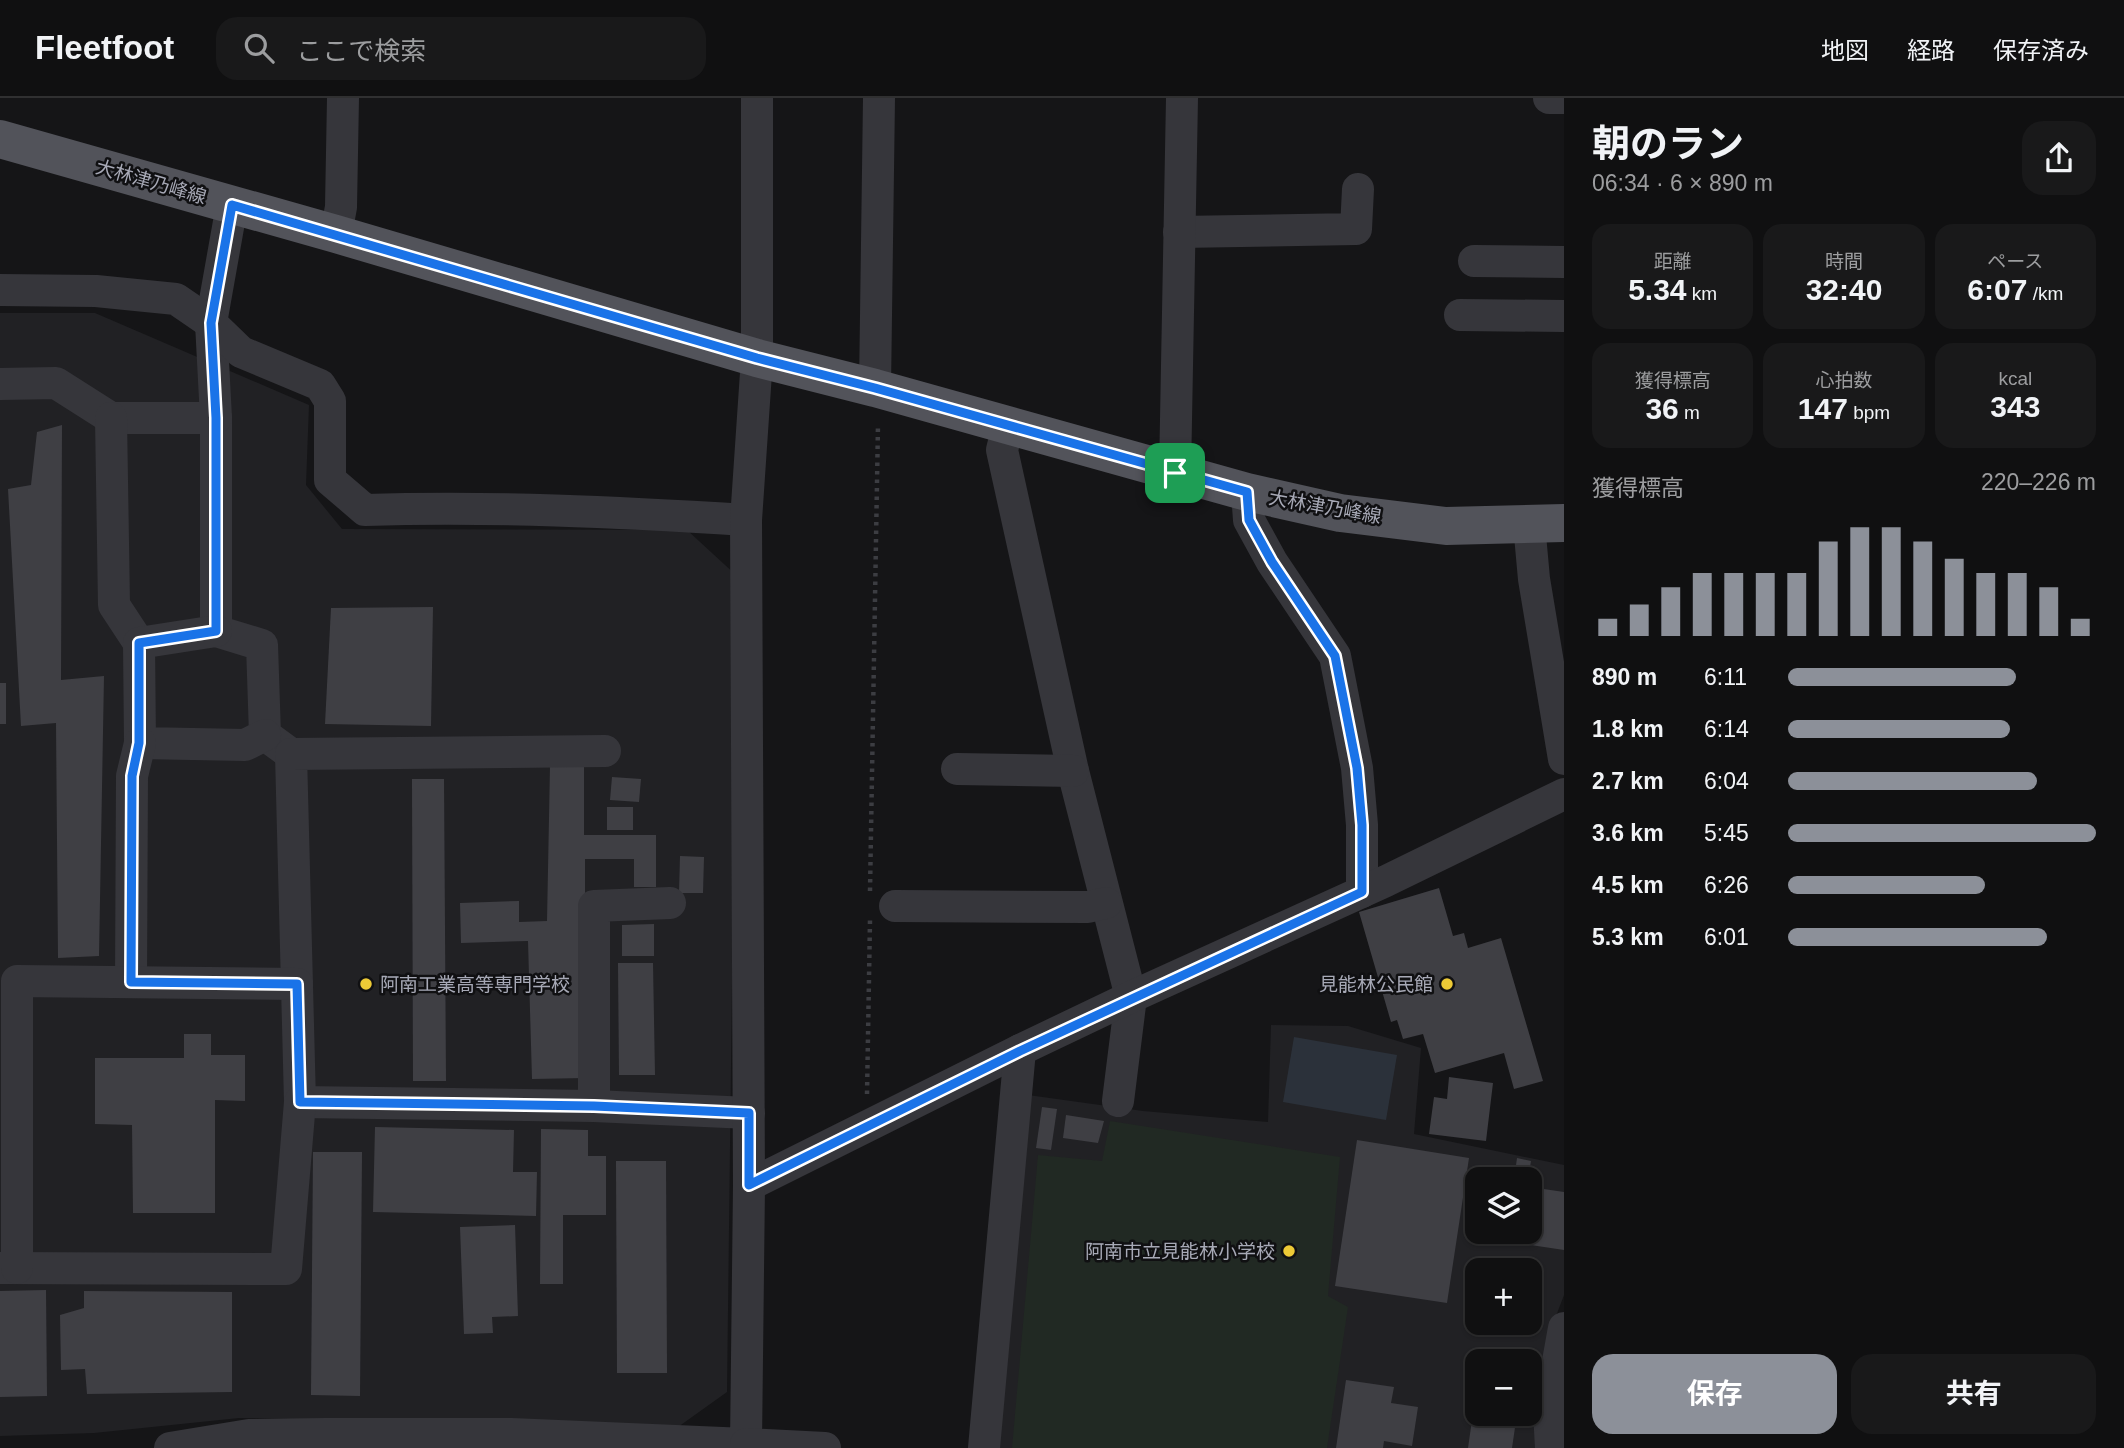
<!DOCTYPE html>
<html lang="ja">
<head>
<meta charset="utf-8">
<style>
  body { margin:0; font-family:Arial,"Noto Sans JP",sans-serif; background:#19191a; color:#f1f3f6; height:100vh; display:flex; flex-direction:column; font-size:26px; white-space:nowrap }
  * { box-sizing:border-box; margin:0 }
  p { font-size:23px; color:#9c9d9f }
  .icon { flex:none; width:38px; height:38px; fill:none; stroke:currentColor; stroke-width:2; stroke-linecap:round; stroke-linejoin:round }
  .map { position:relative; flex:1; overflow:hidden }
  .side { display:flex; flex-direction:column; background:#101011; width:560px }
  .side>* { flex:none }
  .buttons { position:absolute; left:1465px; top:1069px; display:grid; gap:14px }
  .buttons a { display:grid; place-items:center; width:77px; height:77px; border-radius:14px; background:#101011; box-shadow:0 2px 5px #0004,0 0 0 2px #303031; font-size:35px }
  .pin { position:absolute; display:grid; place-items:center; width:60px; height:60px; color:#fff; margin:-30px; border-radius:14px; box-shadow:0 4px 10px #0006 }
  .round { display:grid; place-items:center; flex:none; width:74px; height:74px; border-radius:21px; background:#19191a }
  .headline { display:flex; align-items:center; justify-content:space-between; height:119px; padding:0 28px }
  h1 { font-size:38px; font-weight:700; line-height:52px }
  .figures { display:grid; grid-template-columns:repeat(3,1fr); gap:10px; height:119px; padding:7px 28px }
  .figures div { display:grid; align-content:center; border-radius:18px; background:#19191a; text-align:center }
  .figures b { font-size:30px; font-weight:700 }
  .figures small { font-size:19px; font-weight:400 }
  .figures p { font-size:19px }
  .chart { height:196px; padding:14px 28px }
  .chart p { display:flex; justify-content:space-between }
  .chart svg { width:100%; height:126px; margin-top:7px; stroke:#8c9099; stroke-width:6 }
  .button { display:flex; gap:14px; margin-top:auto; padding:14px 28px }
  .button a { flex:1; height:80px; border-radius:21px; background:#8c9099; color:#fff; font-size:28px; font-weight:700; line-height:80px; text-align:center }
  .button a+a { background:#19191a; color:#f1f3f6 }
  ul { padding:0 28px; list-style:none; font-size:23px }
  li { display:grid; grid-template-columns:112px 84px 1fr; align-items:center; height:52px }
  li i { height:18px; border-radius:9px; background:#8c9099 }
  header { display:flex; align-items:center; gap:42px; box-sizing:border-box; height:98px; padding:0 35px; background:#101011; border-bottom:2px solid #303031 }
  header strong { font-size:33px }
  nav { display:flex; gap:38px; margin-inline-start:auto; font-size:24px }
  .search { width:490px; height:63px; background:#19191a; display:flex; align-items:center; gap:18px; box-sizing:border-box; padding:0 24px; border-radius:21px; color:#9c9d9f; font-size:26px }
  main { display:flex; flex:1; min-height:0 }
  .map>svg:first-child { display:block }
</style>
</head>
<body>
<header>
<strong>Fleetfoot</strong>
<div class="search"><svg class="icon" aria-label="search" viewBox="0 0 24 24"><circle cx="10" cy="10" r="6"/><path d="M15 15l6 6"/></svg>ここで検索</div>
<nav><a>地図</a><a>経路</a><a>保存済み</a></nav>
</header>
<main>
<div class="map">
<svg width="1564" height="1350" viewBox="0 0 1564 1350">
  <rect width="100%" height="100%" fill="#151517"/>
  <g fill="#212124" fill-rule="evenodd">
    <path d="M0,215H95L309,307L306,387L342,431L687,432L737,478L727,1294L678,1329L239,1320L94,1335L0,1338Z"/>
    <path d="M1271,927L1348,928L1421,950L1414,1036L1564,1067V1197L1556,1218L1542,1350H996L1028,997L1143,1013L1268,1024ZM1477,1082H1530V1134H1477ZM1477,1172H1530V1225H1477ZM1477,1264H1530V1316H1477Z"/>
  </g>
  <path fill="#212923" d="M1110,1023L1340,1059L1328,1198L1348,1209L1327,1350H1012L1038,1057L1102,1063Z"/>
  <path fill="#2b313a" d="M1294,939L1397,957L1386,1022L1283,1004Z"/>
  <g fill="#3f3f44">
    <path d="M62,327L61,582L104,578L99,858L58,860L56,625L21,628L8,391L31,387L37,334Z"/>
    <path d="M433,509L431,628L325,626L331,510Z"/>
    <rect x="0" y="585" width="6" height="41"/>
    <path d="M550,668L584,669V737H656V789H634V761H585V980L532,981L528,843L461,845L460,805L519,803V824L547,823Z"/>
    <path d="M612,679L641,681L639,704L610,702Z"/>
    <path d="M412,681H444L446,983H413Z"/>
    <rect x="607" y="709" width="26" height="23"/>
    <path d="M680,758L704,759L703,795H679Z"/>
    <path d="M1439,790L1453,838L1464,835L1468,850L1501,840L1543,983L1514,991L1504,955L1435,975L1423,936L1403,941L1397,922L1391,924L1359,814Z"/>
    <path d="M654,826V858H622V827Z"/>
    <path d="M618,865H653L655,977H619Z"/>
    <path d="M184,936H211V957H245V1003L215,1002V1115H133L132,1027L95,1026V960H184Z"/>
    <path d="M1449,979L1493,985L1486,1043L1429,1036L1434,999L1447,1001Z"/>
    <path d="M1042,1009L1057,1011L1051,1052L1036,1050Z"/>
    <path d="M1066,1017L1104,1023L1098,1045L1063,1040Z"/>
    <path d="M375,1029L514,1032L513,1074H537L536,1118L373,1114Z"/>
    <path d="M541,1031L588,1032V1058H606V1117H563V1186H540Z"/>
    <path d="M1357,1042L1469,1060L1447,1205L1335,1188Z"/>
    <path d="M313,1054H362L360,1298L311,1297Z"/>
    <path d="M1517,1060L1531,1063L1528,1082H1514Z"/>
    <path d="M616,1063H666L667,1275H617Z"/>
    <path d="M1530,1089L1564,1094V1152L1484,1140L1485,1134H1530Z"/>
    <path d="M515,1127L518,1218L492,1219L493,1235L464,1236L460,1129Z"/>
    <path d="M46,1192L47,1298L0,1299V1193Z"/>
    <path d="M84,1193L232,1194V1294L87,1296L85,1271L61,1272L60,1217L84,1210Z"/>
    <path d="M1346,1282L1394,1289L1391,1305L1418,1309L1412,1348L1384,1343L1383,1350H1336Z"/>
    <path d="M1475,1301H1477V1316H1517L1512,1350H1468Z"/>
  </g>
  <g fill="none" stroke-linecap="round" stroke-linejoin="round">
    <g stroke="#3c3d42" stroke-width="4.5" stroke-dasharray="3.5 5" stroke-linecap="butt">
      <path d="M870,793L878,326"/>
      <path d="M867,996L870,822"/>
    </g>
    <g stroke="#36363b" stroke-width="32">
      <path d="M1549,0H1564"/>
      <path d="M232,107L211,225L216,320V533L262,547L265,637L291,656"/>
      <path d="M1179,134L1356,131L1358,91"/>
      <path d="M336,136L341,109L343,0"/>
      <path d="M1474,163L1564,164"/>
      <path d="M0,192L96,193L176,201L211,225L241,254L320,287L330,303V382L365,412C492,408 619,414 746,422"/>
      <path d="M1460,217L1564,218"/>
      <path d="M0,286L56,285L111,320H216"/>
      <path d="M875,290L879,0"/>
      <path d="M111,320L114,507L139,545"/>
      <path d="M1008,328L1002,352L1073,673L1131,899L1118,1003"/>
      <path d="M1175,375L1182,0"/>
      <path d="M1247,394L1249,422L1272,464L1335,558L1357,670L1362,727V794"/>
      <path d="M1529,426L1534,481L1564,661"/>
      <path d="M216,533L139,545L140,645L245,647L265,637"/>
      <path d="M605,653L291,656L300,1004L594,1008L749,1015"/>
      <path d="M957,671L1073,673"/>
      <path d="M895,808L1088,809L1106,805"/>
      <path d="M131,884L132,678L140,645"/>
      <path d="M594,1008V808L670,805"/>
      <path d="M749,1087L1020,952L1131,899L1386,783L1564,696"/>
      <path d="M0,1170L286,1171L300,1004"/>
      <path d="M17,1170V883L297,886"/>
      <path d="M170,1350L249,1337L326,1336H511L746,1346L749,1087L746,422L757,260V0"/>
      <path d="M746,1350V1346L825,1350"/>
      <path d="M984,1350L1020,952"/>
      <path d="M1551,1350L1549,1313L1564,1230"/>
    </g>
    <path stroke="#52535a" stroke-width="38" d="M0,41L336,136L757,260L875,290L1247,394L1340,415L1446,428L1564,425"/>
  </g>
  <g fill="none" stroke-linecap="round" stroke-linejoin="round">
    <g stroke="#fff" stroke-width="14">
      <path id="route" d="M232,107L757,260L875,290L1247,394L1249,422L1272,464L1335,558L1357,670L1362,727V794L1020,953L749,1087V1015L594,1008L300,1004L297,886L131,884L132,678L139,645V545L216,533V320L211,225Z"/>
    </g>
    <use href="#route" stroke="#1a73e8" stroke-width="9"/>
  </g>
  <g fill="#edca36" stroke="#101012" stroke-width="2.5">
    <circle cx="366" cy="886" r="7"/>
    <circle cx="1447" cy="886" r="7"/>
    <circle cx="1289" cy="1153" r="7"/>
  </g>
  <g text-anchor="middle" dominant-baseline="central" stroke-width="5" stroke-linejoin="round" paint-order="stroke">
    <g font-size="19" fill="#a7a9b6" stroke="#101012">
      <text transform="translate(151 84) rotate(16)">大林津乃峰線</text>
      <text transform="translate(1325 409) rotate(10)">大林津乃峰線</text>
    </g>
    <g font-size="19" fill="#a7a9b6" stroke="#101012" text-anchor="end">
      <text x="380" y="886" text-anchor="start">阿南工業高等専門学校</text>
      <text x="1433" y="886">見能林公民館</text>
      <text x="1275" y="1153">阿南市立見能林小学校</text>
    </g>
  </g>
</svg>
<div class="buttons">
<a><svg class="icon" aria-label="layers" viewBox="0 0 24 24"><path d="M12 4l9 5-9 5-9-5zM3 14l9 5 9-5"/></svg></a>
<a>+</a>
<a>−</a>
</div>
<div class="pin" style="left:1175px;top:375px;background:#1e9e55"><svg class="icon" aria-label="arrive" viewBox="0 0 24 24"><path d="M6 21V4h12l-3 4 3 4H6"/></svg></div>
</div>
<section class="side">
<div class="headline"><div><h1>朝のラン</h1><p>06:34 · 6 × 890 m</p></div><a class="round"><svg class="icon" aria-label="share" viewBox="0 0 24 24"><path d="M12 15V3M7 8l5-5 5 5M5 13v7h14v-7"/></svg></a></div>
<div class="figures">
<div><p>距離</p><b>5.34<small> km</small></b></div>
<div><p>時間</p><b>32:40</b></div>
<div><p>ペース</p><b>6:07<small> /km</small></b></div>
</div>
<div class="figures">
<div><p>獲得標高</p><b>36<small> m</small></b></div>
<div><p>心拍数</p><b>147<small> bpm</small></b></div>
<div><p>kcal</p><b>343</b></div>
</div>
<div class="chart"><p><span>獲得標高</span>220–226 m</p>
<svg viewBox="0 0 160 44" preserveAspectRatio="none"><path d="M5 44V38M15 44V33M25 44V27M35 44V22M45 44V22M55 44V22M65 44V22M75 44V11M85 44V6M95 44V6M105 44V11M115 44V17M125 44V22M135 44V22M145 44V27M155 44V38"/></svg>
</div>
<ul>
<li><b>890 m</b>6:11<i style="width:74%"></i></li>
<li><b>1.8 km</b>6:14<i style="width:72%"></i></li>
<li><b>2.7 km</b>6:04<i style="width:81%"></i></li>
<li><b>3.6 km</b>5:45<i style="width:100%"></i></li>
<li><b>4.5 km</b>6:26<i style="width:64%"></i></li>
<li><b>5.3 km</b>6:01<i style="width:84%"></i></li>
</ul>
<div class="button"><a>保存</a><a>共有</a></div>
</section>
</main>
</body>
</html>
